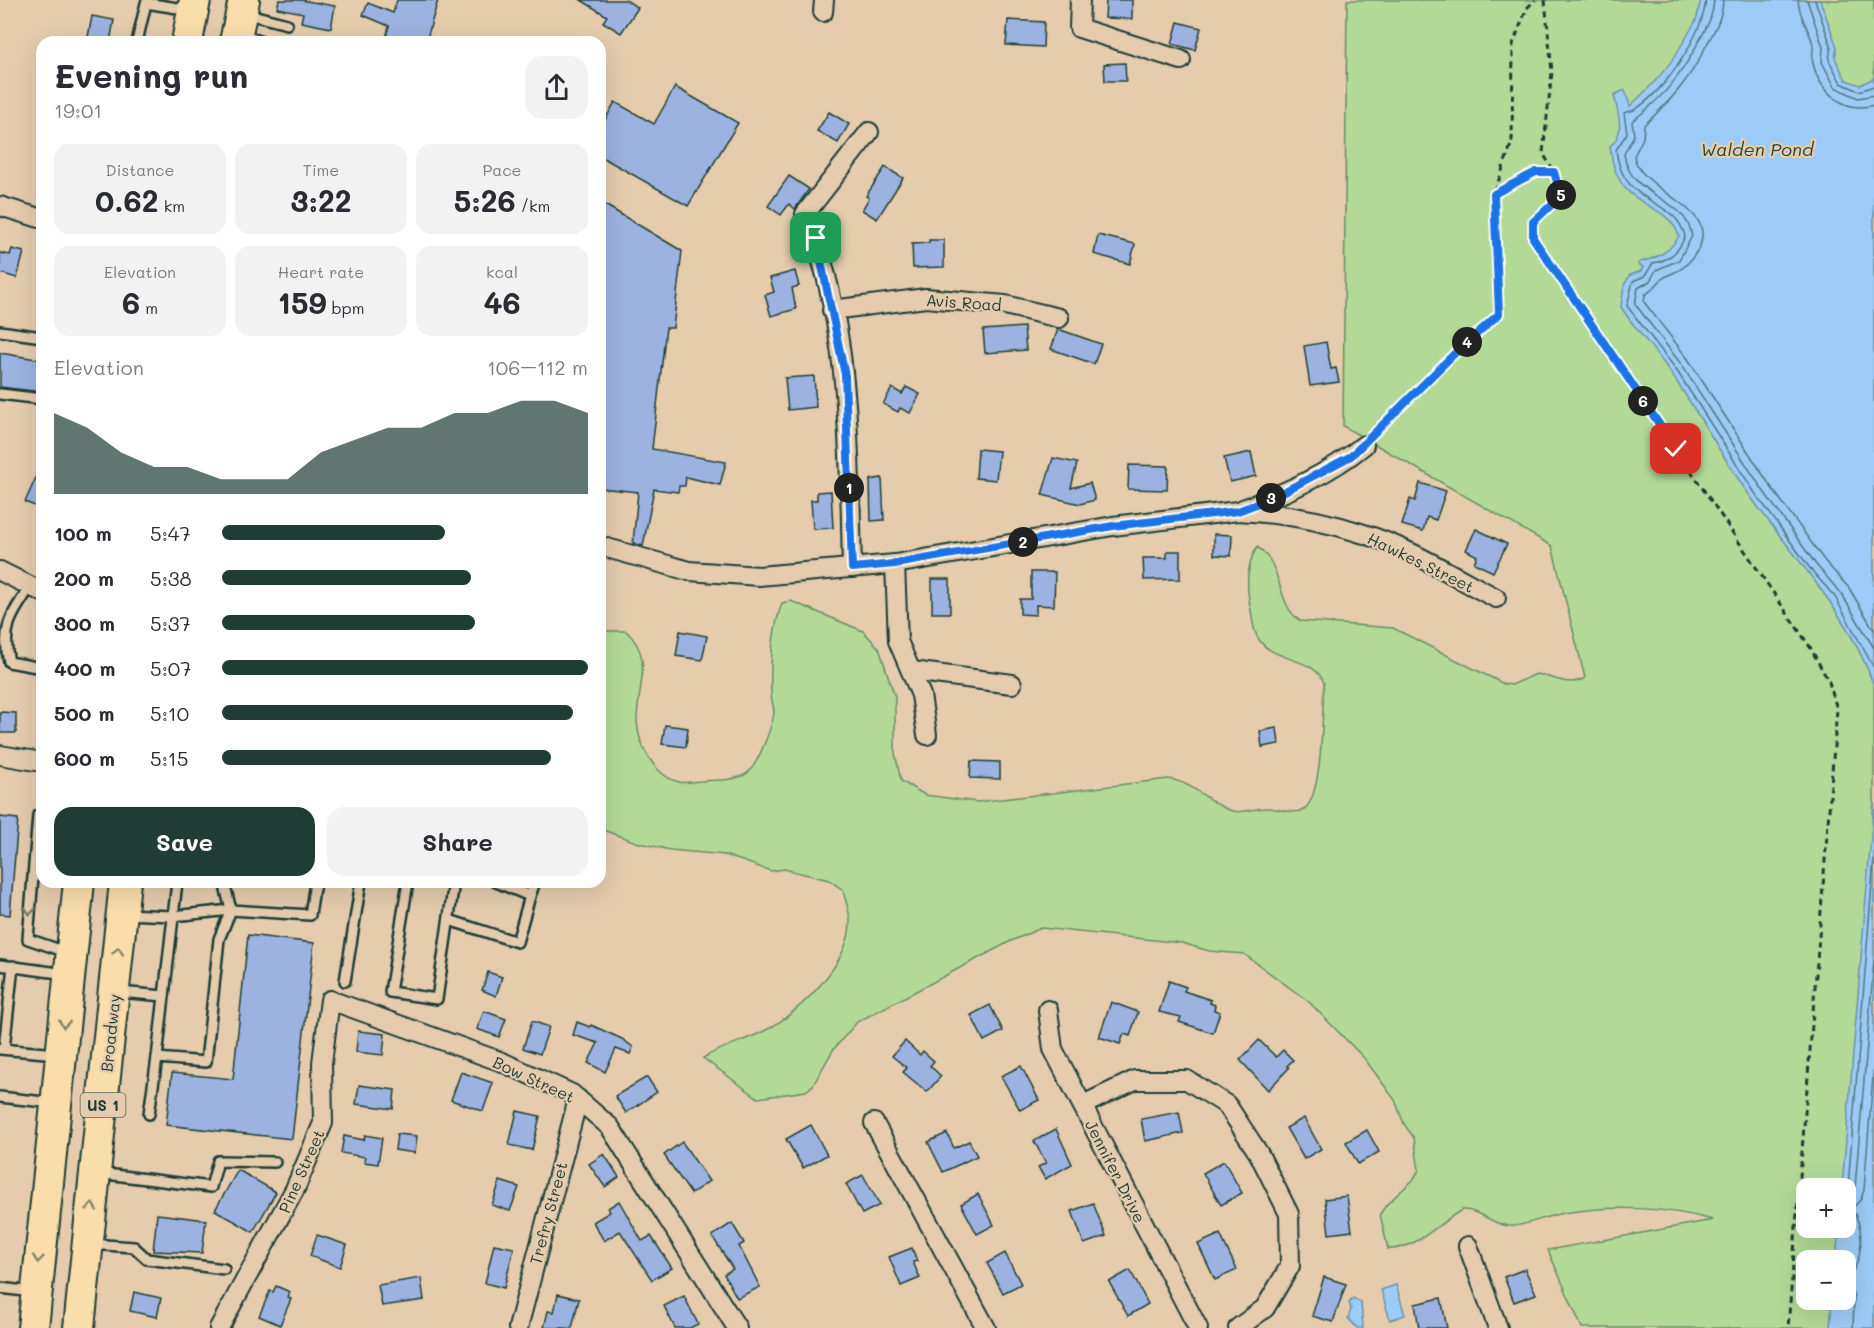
<!DOCTYPE html>
<html lang="en">
<head>
<meta charset="utf-8">
<style>
  body { margin:0; font-family:Mali,sans-serif; background:#f2f2f3; color:#2b2b33; height:100vh; display:flex; flex-direction:column; font-size:22px; white-space:nowrap }
  * { box-sizing:border-box; margin:0 }
  p { font-size:20px; color:#7c7c81 }
  .icon { flex:none; width:33px; height:33px; fill:none; stroke:currentColor; stroke-width:2; stroke-linecap:round; stroke-linejoin:round }
  .map { position:relative; flex:1; overflow:hidden }
  .details { position:absolute; left:36px; top:36px; width:570px; height:852px; display:flex; flex-direction:column; background:#fff; border-radius:18px; box-shadow:0 6px 24px #0002 }
  .details>* { flex:none }
  .fabs { position:absolute; left:1796px; top:1178px; display:grid; gap:12px }
  .fabs a { display:grid; place-items:center; width:60px; height:60px; border-radius:12px; background:#fff; box-shadow:0 6px 24px #0002; font-size:30px }
  .pin { position:absolute; display:grid; place-items:center; width:51px; height:51px; color:#fff; margin:-26px; border-radius:12px; box-shadow:0 3px 9px #0006 }
  .km { position:absolute; width:30px; height:30px; margin:-15px; border-radius:50%; background:#222; color:#fff; font-size:16px; line-height:30px; text-align:center }
  .round { display:grid; place-items:center; flex:none; width:63px; height:63px; border-radius:18px; background:#f2f2f3 }
  .headline { display:flex; align-items:center; justify-content:space-between; height:102px; padding:0 18px }
  h1 { font-size:33px; font-weight:700; line-height:45px }
  .stats { display:grid; grid-template-columns:repeat(3,1fr); gap:9px; height:102px; padding:6px 18px }
  .stats div { display:grid; align-content:center; border-radius:15px; background:#f2f2f3; text-align:center }
  .stats b { font-size:30px; font-weight:700 }
  .stats small { font-size:16px; font-weight:400 }
  .stats p { font-size:16px }
  .chart { height:168px; padding:12px 18px }
  .chart p { display:flex; justify-content:space-between }
  .chart svg { width:100%; height:108px; margin-top:6px; fill:#1f3d34; opacity:.7 }
  .cta { display:flex; gap:12px; margin-top:auto; padding:12px 18px }
  .cta a { flex:1; height:69px; border-radius:18px; background:#1f3d34; color:#fff; font-size:24px; font-weight:700; line-height:69px; text-align:center }
  .cta a+a { background:#f2f2f3; color:#2b2b33 }
  ul { padding:0 18px; list-style:none; font-size:20px }
  li { display:grid; grid-template-columns:96px 72px 1fr; align-items:center; height:45px }
  li i { height:15px; border-radius:8px; background:#1f3d34 }
  .map>svg:first-child { display:block }
</style>
</head>
<body>
<div class="map">
<svg width="1874" height="1328" viewBox="0 0 1874 1328">
  <rect width="100%" height="100%" fill="#e4ccad"/>
  <filter id="ink" filterUnits="userSpaceOnUse"><feTurbulence type="fractalNoise" baseFrequency=".0167" numOctaves="2"/><feDisplacementMap in="SourceGraphic" scale="12" xChannelSelector="R" yChannelSelector="G"/><feConvolveMatrix kernelMatrix="1 2 1 2 8 2 1 2 1" color-interpolation-filters="sRGB"/></filter>
  <g filter="url(#ink)">
    <path fill="#b2da96" stroke="#688c65" stroke-width="1.5" fill-rule="evenodd" d="M1347,0H1874V1328H1582L1548,1250L1713,1220C1666,1207 1612,1205 1563,1213C1547,1216 1530,1224 1514,1226C1495,1228 1480,1209 1462,1210C1438,1223 1416,1250 1388,1249L1380,1214L1387,1204L1413,1180L1419,1170L1414,1138L1404,1124L1395,1100L1364,1058L1309,1002L1244,954L1209,951L1182,943L1041,928L1011,941L857,1022L833,1050L813,1085L806,1091L758,1098L703,1058C722,1046 746,1041 766,1030C799,1013 851,962 850,921C850,911 845,900 843,890L829,880L784,869L771,871L725,855L670,850L636,842L600,829V631H626C655,657 637,688 637,721C638,744 654,776 679,782C685,784 695,781 701,781C717,780 733,781 746,774C757,768 773,724 774,712C774,706 771,700 771,694C770,664 772,631 782,603L791,601L863,631L879,648L895,697V753L901,781L925,795L977,802L1168,779C1193,782 1206,801 1229,810C1241,815 1256,807 1269,808C1281,809 1289,814 1301,811C1324,804 1322,706 1324,683C1315,657 1275,662 1260,641C1252,631 1253,617 1250,606C1246,586 1246,565 1257,547C1284,564 1275,603 1300,621L1393,628L1504,684L1512,685L1536,674C1553,676 1569,688 1585,678L1552,546L1343,426ZM1806,1188H1845V1227H1806ZM1806,1260H1845V1299H1806Z"/>
    <g fill="#9ccbf7" stroke="#6a92a9" stroke-width="1.5">
      <path d="M1701,0H1820L1837,47L1835,58L1846,80L1860,85L1874,78V686C1849,613 1794,558 1750,496C1721,455 1697,410 1668,369C1653,348 1635,329 1621,307L1624,285L1630,275L1641,271L1643,267L1638,264L1640,262C1657,258 1670,252 1679,236C1665,196 1617,215 1610,146C1626,134 1618,114 1614,95L1625,90L1630,106C1662,77 1674,60 1695,22C1699,15 1698,7 1701,0Z"/>
      <path d="M1874,800V1328H1830L1832,1299H1845V1260H1836L1839,1227H1845V1188H1842Z"/>
      <path d="M1396,1285L1405,1315L1390,1320L1381,1290Z"/>
      <path d="M1353,1298L1361,1303L1363,1328H1357L1348,1318L1351,1309L1349,1303Z"/>
    </g>
    <g fill="none" stroke-linecap="round" stroke-linejoin="round">
      <g stroke="#517682" stroke-width="1.5">
        <path d="M1706,0C1702,36 1666,89 1636,109C1631,113 1628,110 1624,113L1627,133L1616,150C1623,209 1674,195 1685,236C1680,251 1668,261 1653,263L1645,276L1633,281L1627,306L1675,368L1755,493L1812,571L1835,597L1874,668"/>
        <path d="M1714,0C1713,18 1706,28 1698,43C1680,77 1663,98 1632,121L1634,135L1624,154C1630,200 1685,194 1692,236L1679,260L1656,270L1650,281L1638,288L1635,304L1681,364L1762,489L1817,566L1841,593L1874,648"/>
        <path d="M1723,0C1722,20 1714,31 1705,48C1690,79 1670,102 1644,125L1643,138L1634,156C1640,196 1741,210 1686,265C1679,272 1668,274 1662,279C1656,285 1653,290 1645,295L1644,302L1688,359L1769,484L1824,560L1849,588L1874,630"/>
        <path d="M1798,0C1799,17 1809,29 1813,44C1814,50 1811,56 1813,63C1819,91 1844,114 1874,105"/>
        <path d="M1807,0L1823,47L1822,62L1835,87L1858,98L1874,95"/>
        <path d="M1815,0L1831,46L1829,60L1841,83L1859,91L1874,86"/>
        <path d="M1845,1193L1848,1187L1874,858"/>
        <path d="M1845,1201L1852,1196L1855,1188L1874,960"/>
        <path d="M1853,1328L1854,1297L1846,1281C1863,1262 1866,1230 1852,1209L1861,1199L1864,1190L1874,1063"/>
      </g>
    </g>
    <g fill="#9cb2e0" stroke="#1f3d34" stroke-width="1.5">
      <path d="M279,0H301L335,6L331,28L301,22L303,13L277,8Z"/>
      <path d="M397,0H438L426,42H385L389,26L363,15L368,3L393,13Z"/>
      <path d="M581,0H626L638,8L621,33L603,22L607,16Z"/>
      <path d="M1106,0H1132V19L1105,18Z"/>
      <path d="M92,16L114,20L110,42H87Z"/>
      <path d="M1008,20L1044,22L1043,47L1006,45Z"/>
      <path d="M1178,22L1201,28L1195,50L1172,44Z"/>
      <path d="M1125,63L1126,81H1105L1104,64Z"/>
      <path d="M675,87L738,123L688,206L600,156V129L615,102L654,124Z"/>
      <path d="M829,112L849,124L838,143L817,131Z"/>
      <path d="M885,167L903,178L877,219L862,210L869,198L866,196Z"/>
      <path d="M789,176L809,189L795,209L789,204L781,215L768,206Z"/>
      <path d="M600,202L682,251L673,328H666L652,449L726,462L720,485L686,477L685,486H679L678,492L654,489L643,546L633,543L638,492L600,488V425L605,381L600,380Z"/>
      <path d="M1098,235L1135,244L1130,264L1094,254Z"/>
      <path d="M929,240H944V267L913,268L912,244L929,243Z"/>
      <path d="M12,249L24,252L17,278L0,273V253L10,255Z"/>
      <path d="M795,271L799,286L792,288L796,309L771,316L765,295L774,292L770,278Z"/>
      <path d="M1024,327L1026,350L985,353L983,330Z"/>
      <path d="M1058,329L1101,344L1094,364L1051,349Z"/>
      <path d="M1326,342L1331,369L1336,368L1339,382L1310,386L1304,346Z"/>
      <path d="M0,353L42,360V392L0,387Z"/>
      <path d="M814,376L816,407L788,410L785,378Z"/>
      <path d="M906,387L920,394L910,413L900,408L898,412L883,404L892,388L902,394Z"/>
      <path d="M978,449L999,451L996,480L976,478Z"/>
      <path d="M1251,452L1256,476L1230,482L1224,458Z"/>
      <path d="M1053,458L1077,463L1071,488L1090,483L1095,500L1080,504L1042,495Z"/>
      <path d="M42,464V509L25,502Z"/>
      <path d="M1129,465L1168,466L1167,490L1128,489Z"/>
      <path d="M882,478L884,520L871,521L870,480Z"/>
      <path d="M1420,483L1446,491L1436,520L1427,517L1423,531L1402,525L1410,499L1415,501Z"/>
      <path d="M831,491L833,528L813,529L811,500H817V492Z"/>
      <path d="M1476,529L1507,544L1493,572L1474,563L1477,556L1466,550Z"/>
      <path d="M1214,534L1232,535L1231,556L1214,555Z"/>
      <path d="M1167,551H1180V579L1144,580L1143,558H1167Z"/>
      <path d="M1031,572H1055L1054,606L1036,605V615L1020,614V599H1031Z"/>
      <rect x="932" y="579" width="18" height="34"/>
      <path d="M680,631L707,636L702,660L676,656Z"/>
      <path d="M0,712L16,713V733H0Z"/>
      <path d="M665,725L688,728L686,747L662,744Z"/>
      <path d="M1277,728L1279,744L1262,747L1260,731Z"/>
      <path d="M971,761L1000,762V779L970,778Z"/>
      <path d="M0,817L18,819L10,915L0,914Z"/>
      <path d="M248,935L314,943L292,1139L166,1125L172,1073L233,1079Z"/>
      <path d="M488,972L502,977L496,996L482,990Z"/>
      <path d="M1169,981L1186,987L1184,991L1211,1000L1210,1003L1215,1005L1214,1010L1220,1012L1213,1033L1179,1022L1181,1017L1159,1012Z"/>
      <path d="M1111,1002L1138,1012L1130,1036L1124,1034L1120,1044L1099,1037Z"/>
      <path d="M990,1005L1003,1031L984,1041L971,1015Z"/>
      <path d="M484,1011L506,1019L499,1037L477,1029Z"/>
      <path d="M532,1021L549,1027L540,1054L523,1048Z"/>
      <path d="M577,1022L590,1027L591,1025L622,1039L633,1047L630,1054L616,1049L605,1072L588,1063L598,1043L573,1035Z"/>
      <path d="M358,1031L385,1034L383,1055L356,1052Z"/>
      <path d="M1259,1040L1276,1057L1283,1050L1293,1060L1287,1066L1289,1068L1268,1090L1240,1060Z"/>
      <path d="M905,1041L920,1055L923,1051L934,1061L930,1066L941,1076L927,1092L903,1072L907,1068L892,1056Z"/>
      <path d="M1021,1066L1039,1100L1020,1110L1001,1076Z"/>
      <path d="M461,1072L493,1083L483,1111L451,1100Z"/>
      <path d="M647,1077L657,1092L626,1113L615,1096Z"/>
      <path d="M359,1085L395,1090L393,1109L356,1104Z"/>
      <path d="M517,1111L540,1116L532,1150L509,1145Z"/>
      <path d="M1179,1112L1183,1133L1145,1141L1141,1119Z"/>
      <path d="M1304,1118L1321,1149L1304,1159L1286,1128Z"/>
      <path d="M811,1125L827,1155L803,1168L786,1139Z"/>
      <path d="M1056,1129L1072,1164L1045,1179L1038,1167L1046,1163L1034,1141Z"/>
      <path d="M1367,1130L1379,1152L1358,1164L1346,1142Z"/>
      <path d="M947,1133L954,1148L969,1141L977,1156L943,1172L928,1142Z"/>
      <path d="M397,1134L417,1136L415,1153L395,1150Z"/>
      <path d="M365,1135L382,1138L378,1164L364,1162L365,1157L341,1153L344,1136L364,1140Z"/>
      <path d="M682,1142L709,1181L691,1194L664,1155Z"/>
      <path d="M604,1154L619,1177L605,1187L589,1164Z"/>
      <path d="M1224,1161L1242,1193L1221,1205L1203,1173Z"/>
      <path d="M238,1170L276,1192L253,1232L215,1210Z"/>
      <path d="M863,1175L880,1205L862,1214L846,1184Z"/>
      <path d="M500,1181L519,1187L510,1211L492,1205Z"/>
      <path d="M978,1194L994,1225L977,1234L961,1204Z"/>
      <path d="M1347,1196L1352,1231L1329,1234L1325,1199Z"/>
      <path d="M619,1201L642,1241L651,1236L672,1268L652,1280L620,1231L604,1241L593,1222L610,1212L608,1208Z"/>
      <path d="M1093,1203L1106,1236L1084,1244L1072,1211Z"/>
      <path d="M157,1214L206,1220L202,1253L153,1251Z"/>
      <path d="M732,1223L744,1243L739,1246L760,1287L737,1298L724,1274L733,1269L712,1236Z"/>
      <path d="M1220,1234L1237,1270L1215,1280L1198,1244Z"/>
      <path d="M317,1235L347,1245L340,1267L310,1256Z"/>
      <path d="M494,1244L514,1248L504,1288L485,1283Z"/>
      <path d="M912,1248L917,1261L913,1262L920,1278L901,1286L889,1257Z"/>
      <path d="M1005,1253L1021,1284L1003,1293L987,1263Z"/>
      <path d="M1525,1269L1536,1294L1514,1302L1504,1277Z"/>
      <path d="M1130,1270L1148,1304L1128,1316L1109,1282Z"/>
      <path d="M1324,1277L1346,1284L1333,1322L1312,1316Z"/>
      <path d="M421,1278L424,1300L382,1306L378,1285Z"/>
      <path d="M276,1286L290,1292L288,1298L291,1299L280,1325L259,1316L270,1291L273,1292Z"/>
      <path d="M134,1292L161,1298L157,1317L130,1311Z"/>
      <path d="M558,1294L579,1299L572,1328H544L548,1311L554,1312Z"/>
      <path d="M684,1296L698,1324L690,1328H675L664,1306Z"/>
      <path d="M1441,1298L1447,1328H1419L1415,1304Z"/>
    </g>
    <g fill="none" stroke-linecap="round" stroke-linejoin="round">
      <g stroke="#1f3d34" stroke-width="14">
        <g id="service">
          <path d="M244,13L287,24"/>
          <path d="M241,33L261,42"/>
          <path d="M137,42L146,3L190,10"/>
          <path d="M0,331L42,337"/>
          <path d="M0,394L42,399"/>
          <path d="M31,586C12,614 1,627 9,662L42,668"/>
          <path d="M42,815H38L28,939L69,953"/>
          <path d="M408,882L390,992L437,999L454,882"/>
          <path d="M496,882L530,896L535,882"/>
          <path d="M124,914L173,916L231,910L310,915L315,882"/>
          <path d="M449,920L517,942L530,896"/>
          <path d="M0,965L66,974"/>
          <path d="M345,981L361,882"/>
          <path d="M119,992L164,996"/>
          <path d="M0,1049L57,1054"/>
          <path d="M4,1049L13,966"/>
          <path d="M157,1058L177,882"/>
          <path d="M0,1097L53,1103"/>
          <path d="M149,1114L157,1058L206,1062L219,939L231,910L224,882"/>
          <path d="M98,1173L211,1187L218,1161L275,1162"/>
          <path d="M90,1244L134,1247L147,1259L224,1269"/>
          <path d="M0,1288L33,1292"/>
        </g>
      </g>
      <g stroke="#1f3d34" stroke-width="22">
        <g id="minor">
          <path d="M1080,0L1079,28L1181,60"/>
          <path d="M823,12L824,0"/>
          <path d="M0,206L39,218"/>
          <path d="M832,310L926,298L1005,305L1059,318"/>
          <path d="M1243,509C1285,493 1329,474 1364,445"/>
          <path d="M600,546L689,571L759,576L895,564L1113,526L1238,511C1280,513 1325,521 1364,534C1410,548 1453,576 1496,598"/>
          <path d="M895,564L898,641L921,695L927,735"/>
          <path d="M852,568C849,454 851,320 805,214L869,132"/>
          <path d="M0,571L42,592"/>
          <path d="M912,671L1012,684"/>
          <path d="M0,755L42,762"/>
          <path d="M1048,1010L1053,1049L1198,1328"/>
          <path d="M1083,1105L1135,1080H1187L1227,1105L1259,1154L1289,1214L1290,1266L1265,1308L1238,1328"/>
          <path d="M874,1123L986,1328"/>
          <path d="M1468,1246L1498,1328"/>
          <path d="M219,1328L295,1189L323,1123L322,1063L330,1000L502,1062L572,1094L610,1127L737,1328"/>
          <path d="M518,1328L578,1099"/>
        </g>
      </g>
      <g stroke="#1f3d34" stroke-width="34">
        <g id="trunk">
          <path d="M187,42L195,0"/>
          <path d="M235,42L244,0"/>
          <path d="M33,1328L79,882"/>
          <path d="M79,1328L125,882"/>
        </g>
      </g>
      <g stroke="#1f3d34" stroke-width="3" stroke-dasharray="6 4.5" stroke-linecap="butt">
        <path d="M1545,0L1552,72L1543,153L1554,172L1561,196L1533,222V238L1810,647L1829,682L1837,709L1788,1328"/>
        <path d="M1494,194L1536,172H1554"/>
        <path d="M1376,433L1453,355L1499,314L1494,194L1512,142L1513,44L1527,8L1535,0"/>
      </g>
      <use href="#service" stroke="#e4ccad" stroke-width="9"/>
      <use href="#minor" stroke="#e4ccad" stroke-width="18"/>
      <use href="#trunk" stroke="#f9ddab" stroke-width="30"/>
    </g>
    <defs><path id="oneway-chevron" d="M-2-3.5L2.5 0L-2 3.5" fill="none" stroke-width="1.6" stroke-linecap="round" stroke-linejoin="round" transform="scale(1.5)"/></defs>
    <use stroke="#787d6a" href="#oneway-chevron" transform="translate(30 911) rotate(94)"/>
    <g stroke="#81856a">
      <use href="#oneway-chevron" transform="translate(118 951) rotate(-84)"/>
      <use href="#oneway-chevron" transform="translate(64 1024) rotate(96)"/>
      <use href="#oneway-chevron" transform="translate(92 1207) rotate(-84)"/>
      <use href="#oneway-chevron" transform="translate(38 1259) rotate(96)"/>
    </g>
  </g>
  <g fill="none" stroke-linecap="round" stroke-linejoin="round" filter="url(#ink)">
    <g stroke="#fff" stroke-width="12">
      <path id="route" d="M816,238L845,375L852,568L895,564L1113,526L1238,511L1272,498L1351,456L1453,355L1499,314L1494,194L1536,172H1554L1561,196L1533,222V238L1676,449"/>
    </g>
    <use href="#route" stroke="#1a73e8" stroke-width="8"/>
  </g>
  <g text-anchor="middle" dominant-baseline="central" stroke-width="4.5" stroke-linejoin="round" paint-order="stroke">
    <rect fill="#e4ccad" stroke="#5a6858" stroke-width="1.5" x="80.5" y="1093" width="45" height="24" rx="4.5"/>
    <g font-size="15" font-weight="bold" fill="#1f3d34">
      <text x="103" y="1105">US 1</text>
    </g>
    <g font-size="16" fill="#1f3d34" stroke="#e4ccad">
      <text transform="translate(964 302) rotate(4)">Avis Road</text>
      <text transform="translate(1421 562) rotate(26)">Hawkes Street</text>
      <text transform="translate(110 1033) rotate(-84)">Broadway</text>
      <text transform="translate(534 1079) rotate(25)">Bow Street</text>
      <text transform="translate(301 1171) rotate(-66)">Pine Street</text>
      <text transform="translate(1116 1171) rotate(63)">Jennifer Drive</text>
      <text transform="translate(548 1213) rotate(-75)">Trefry Street</text>
    </g>
    <g font-size="18" font-style="italic" fill="#25443e" stroke="#e4ccad">
      <text x="1757" y="149">Walden Pond</text>
    </g>
  </g>
</svg>
<div class="fabs">
<a>+</a>
<a>−</a>
</div>
<div class="pin" style="left:816px;top:238px;background:#1e9e55"><svg class="icon" aria-label="arrive" viewBox="0 0 24 24"><path d="M6 21V4h12l-3 4 3 4H6"/></svg></div>
<div class="pin" style="left:1676px;top:449px;background:#d93025"><svg class="icon" aria-label="check" viewBox="0 0 24 24"><path d="M5 12l5 5 9-10"/></svg></div>
<b class="km" style="left:849px;top:488px">1</b>
<b class="km" style="left:1023px;top:542px">2</b>
<b class="km" style="left:1271px;top:498px">3</b>
<b class="km" style="left:1467px;top:342px">4</b>
<b class="km" style="left:1561px;top:195px">5</b>
<b class="km" style="left:1643px;top:401px">6</b>
<section class="details">
<div class="headline"><div><h1>Evening run</h1><p>19:01</p></div><a class="round"><svg class="icon" aria-label="share" viewBox="0 0 24 24"><path d="M12 15V3M7 8l5-5 5 5M5 13v7h14v-7"/></svg></a></div>
<div class="stats">
<div><p>Distance</p><b>0.62<small> km</small></b></div>
<div><p>Time</p><b>3:22</b></div>
<div><p>Pace</p><b>5:26<small> /km</small></b></div>
</div>
<div class="stats">
<div><p>Elevation</p><b>6<small> m</small></b></div>
<div><p>Heart rate</p><b>159<small> bpm</small></b></div>
<div><p>kcal</p><b>46</b></div>
</div>
<div class="chart"><p><span>Elevation</span>106–112 m</p>
<svg viewBox="0 0 160 44" preserveAspectRatio="none"><path d="M0 44V11L10 17L20 27L30 33L40 33L50 38L60 38L70 38L80 27L90 22L100 17L110 17L120 11L130 11L140 6L150 6L160 11V44z"/></svg>
</div>
<ul>
<li><b>100 m</b>5:47<i style="width:61%"></i></li>
<li><b>200 m</b>5:38<i style="width:68%"></i></li>
<li><b>300 m</b>5:37<i style="width:69%"></i></li>
<li><b>400 m</b>5:07<i style="width:100%"></i></li>
<li><b>500 m</b>5:10<i style="width:96%"></i></li>
<li><b>600 m</b>5:15<i style="width:90%"></i></li>
</ul>
<div class="cta"><a>Save</a><a>Share</a></div>
</section>
</div>
</body>
</html>
